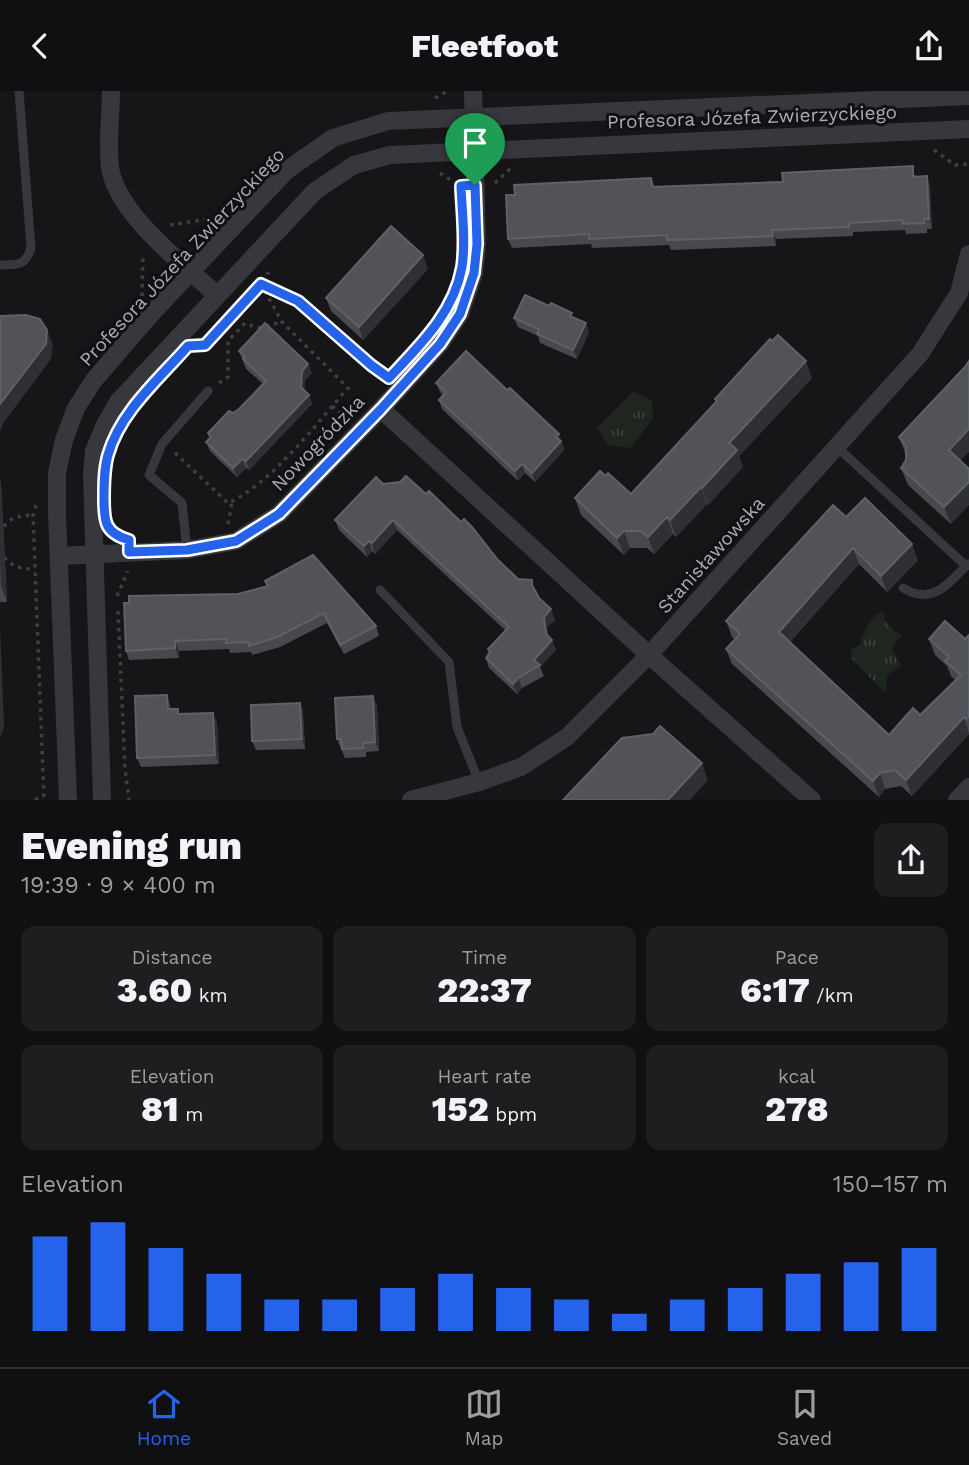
<!DOCTYPE html>
<html lang="en">
<head>
<meta charset="utf-8">
<style>
  body { margin:0; font-family:"Work Sans",sans-serif; background:#1e1e20; color:#f1f3f6; height:100vh; display:flex; flex-direction:column; font-size:26px; white-space:nowrap }
  * { box-sizing:border-box; margin:0 }
  p { font-size:23px; color:#9c9d9f }
  .icon { flex:none; width:38px; height:38px; fill:none; stroke:currentColor; stroke-width:2; stroke-linecap:round; stroke-linejoin:round }
  .map { position:relative; height:709px; overflow:hidden }
  .sheet { display:flex; flex-direction:column; background:#101012; flex:1 }
  .sheet>* { flex:none }
  .pin { position:absolute; display:grid; place-items:center; width:60px; height:60px; color:#fff; margin:-72px -30px; border-radius:50% 50% 50% 0; rotate:-45deg; box-shadow:0 0 7px #0007 }
  .pin .icon { rotate:45deg }
  .round { display:grid; place-items:center; flex:none; width:74px; height:74px; border-radius:14px; background:#1e1e20 }
  .head { display:flex; align-items:center; justify-content:space-between; height:119px; padding:0 21px }
  h1 { font-size:38px; font-weight:800; line-height:52px }
  .figures { display:grid; grid-template-columns:repeat(3,1fr); gap:10px; height:119px; padding:7px 21px }
  .figures div { display:grid; align-content:center; border-radius:14px; background:#1e1e20; text-align:center }
  .figures b { font-size:35px; font-weight:800 }
  .figures small { font-size:19px; font-weight:400 }
  .figures p { font-size:19px }
  .chart { height:196px; padding:14px 21px }
  .chart p { display:flex; justify-content:space-between }
  .chart svg { width:100%; height:126px; margin-top:7px; stroke:#2563eb; stroke-width:6 }
  header { display:flex; justify-content:space-between; align-items:center; height:91px; padding:0 21px; background:#101012; font-size:32px; font-weight:800 }
  .tab-bar { display:flex; justify-content:space-around; align-items:center; height:98px; border-top:2px solid #303032; background:#101012; font-size:19px; color:#9c9d9f }
  .tab-bar a { display:grid; justify-items:center; gap:4px }
  .tab-bar .selected { color:#2563eb }
  .map>svg:first-child { display:block }
</style>
</head>
<body>
<header><svg class="icon" aria-label="back" viewBox="0 0 24 24"><path d="M15 5l-7 7 7 7"/></svg>Fleetfoot<svg class="icon" aria-label="share" viewBox="0 0 24 24"><path d="M12 15V3M7 8l5-5 5 5M5 13v7h14v-7"/></svg></header>
<div class="map">
<svg width="969" height="709" viewBox="0 0 969 709">
  <defs>
    <pattern id="park-tufts" width="24" height="20" patternUnits="userSpaceOnUse" patternTransform="scale(1.75)"><rect width="24" height="20" fill="#1e261f"/><path d="M3 7l-1-3M5 7V3M7 7l1-3M15 17l-1-3M17 17v-4M19 17l1-3" fill="none" stroke="#3c433d"/></pattern>
  </defs>
  <rect width="100%" height="100%" fill="#161618"/>
  <g fill="url(#park-tufts)">
    <path d="M634,300L652,310L653,327L631,357L608,354L597,337Z"/>
    <path d="M883,520C885,533 890,538 902,544L897,548L892,559L901,574L887,585L886,602L851,567V558L860,554C864,540 869,527 883,520Z"/>
  </g>
  <g fill="none" stroke-linecap="round" stroke-linejoin="round">
    <g stroke="#3d3f44" stroke-width="3.5" stroke-dasharray="3.5 5" stroke-linecap="butt">
      <path d="M435,7L448,0"/>
      <path d="M934,59L955,74L969,73"/>
      <path d="M440,82L457,93"/>
      <path d="M495,92L510,78"/>
      <path d="M170,134L214,127"/>
      <path d="M142,205L143,163"/>
      <path d="M198,254H205L268,186V181"/>
      <path d="M219,292L228,286V250L245,232L258,237L282,231"/>
      <path d="M332,315L345,326"/>
      <path d="M175,362L228,412C270,394 317,332 348,297L282,231L261,193L298,210L371,274L387,285"/>
      <path d="M36,414L33,424L44,709"/>
      <path d="M228,433L232,411"/>
      <path d="M0,443C6,427 17,425 33,424"/>
      <path d="M0,459C8,475 18,478 35,478"/>
      <path d="M117,505L128,480"/>
      <path d="M118,520L125,678L129,709"/>
      <path d="M35,709L44,704"/>
    </g>
    <g stroke="#37383d" stroke-width="9">
      <path d="M0,174C17,173 25,176 31,157L19,0"/>
      <path d="M837,356L966,475"/>
      <path d="M187,459L182,412L149,384L162,353L208,300"/>
      <path d="M903,497C932,515 948,493 968,473"/>
      <path d="M380,499L449,571L457,636L479,691"/>
    </g>
    <g stroke="#37383d" stroke-width="18">
      <path d="M111,0C111,25 107,52 110,76C116,122 184,174 217,204"/>
      <path d="M381,318L649,564L812,709"/>
      <path d="M59,465L187,459L236,450L279,423L381,318L440,253L460,223L474,182L477,153L473,0"/>
      <path d="M68,709L57,423V382L64,349L76,317L94,289L151,223L287,79L333,47L388,30L969,5"/>
      <path d="M102,709L92,382L94,360L105,334L118,311L315,100L354,74L390,64L969,38"/>
      <path d="M411,709L479,691L521,676L567,646L649,564L920,263L959,202L969,163"/>
      <path d="M957,709L969,696"/>
    </g>
  </g>
  <g fill="#47494d">
    <path d="M916,84V86L930,95L932,138H927V142L906,143L905,139L853,141V145L776,148V155L671,159L669,154L592,157L591,153L512,157L508,148L515,104L651,87L655,96Z"/>
    <path d="M428,178L363,249L331,220L326,207Z"/>
    <path d="M573,226L586,232L589,241L577,268L540,252L538,245L518,236L514,227Z"/>
    <path d="M239,260L312,282L305,289L304,299L309,304L312,313L249,379L246,377L237,386L210,360L206,351L209,347L208,342L239,318L263,293L246,278Z"/>
    <path d="M965,276L960,370L951,433L908,394L901,377L906,369V364L899,346Z"/>
    <path d="M812,287L739,365L743,376L708,414L707,413L676,446L673,443L654,463L647,457H630L624,464L581,424L575,407L606,385L631,403L716,311L715,308Z"/>
    <path d="M436,292L562,352L564,359L535,391L525,382L518,390L442,318L439,309L443,304L440,301Z"/>
    <path d="M0,389L1,393L7,511H0Z"/>
    <path d="M383,393L498,469L518,488L536,499L539,507L555,529L547,536L548,545L556,559L540,576L544,585L522,597L517,603L489,577L486,567L489,562L488,558L506,540L397,439L375,463L372,460L367,466L339,439L335,429Z"/>
    <path d="M846,426L918,469L887,501L859,473L789,552L889,644L920,624L955,589L951,585L947,575L935,564L929,548H965L969,544V643L912,705L901,695L885,698L879,706L732,573L726,558L735,548L732,546L726,530Z"/>
    <path d="M265,490L376,535L379,545L344,563L327,532L280,556L252,564L251,561L230,562L229,558L179,560V567L129,569L126,560L238,503L267,495Z"/>
    <path d="M300,612L303,621L305,658L256,659L252,650Z"/>
    <path d="M170,613L171,618L179,623L217,631L219,673L141,676L137,667Z"/>
    <path d="M377,614L379,660L366,661V666L345,667L337,648Z"/>
  </g>
  <g fill="#2f3033">
    <path d="M927,85L930,95L932,138L929,128Z"/>
    <path d="M772,139L776,148V155L773,145Z"/>
    <path d="M423,164L428,178L363,249L359,236Z"/>
    <path d="M586,232L589,241L577,268L573,259Z"/>
    <path d="M47,239L53,254L51,268L4,331L0,341V313Z"/>
    <path d="M806,270L812,287L739,365L743,376L708,414L702,397L729,352Z"/>
    <path d="M308,273L312,282L305,289L304,305L301,296L302,280Z"/>
    <path d="M309,304L312,313L249,379L246,370Z"/>
    <path d="M969,338V361L955,375L949,359Z"/>
    <path d="M559,343L564,359L535,391L532,382Z"/>
    <path d="M242,368L246,377L237,386L233,377Z"/>
    <path d="M522,373L525,382L518,390L515,380Z"/>
    <path d="M0,389L1,393L7,511L1,495L0,470Z"/>
    <path d="M969,391V414L951,433L944,416Z"/>
    <path d="M701,396L707,413L676,446L670,429Z"/>
    <path d="M667,426L673,443L654,463L648,446Z"/>
    <path d="M393,429L397,439L375,463L372,452Z"/>
    <path d="M624,440L630,457L624,464L617,447Z"/>
    <path d="M369,450L372,460L367,466L364,455Z"/>
    <path d="M912,453L918,469L887,501L881,485Z"/>
    <path d="M853,457L859,473L784,557L779,541Z"/>
    <path d="M551,518L555,529L547,536L549,552L552,549L556,559L540,576L534,569L546,543L544,526Z"/>
    <path d="M0,533L4,636L0,647Z"/>
    <path d="M175,550L179,560V567L175,557Z"/>
    <path d="M518,587L522,597L517,603L513,593Z"/>
    <path d="M167,604L170,613L171,627L168,618Z"/>
    <path d="M373,605L377,614L379,660L375,651Z"/>
    <path d="M300,612L303,621L305,658L302,648Z"/>
    <path d="M213,622L217,631L219,673L215,664Z"/>
    <path d="M964,626L969,643L912,705L906,689Z"/>
    <path d="M702,672L708,689L690,709H668Z"/>
    <path d="M880,682L885,698L879,706L873,690Z"/>
  </g>
  <g fill="#525359" stroke="#5f6168" stroke-width="2">
    <path d="M913,75V86L927,85L929,128H924V132L903,133L902,129L849,132V136L772,139L773,145L702,148L667,149V144L589,148V143L508,148L506,104H515L514,94L651,87L652,96L757,92L783,91L782,82Z"/>
    <path d="M391,135L423,164L359,236L326,207Z"/>
    <path d="M525,204L549,215L551,212L572,222L570,225L586,232L573,259L537,243L539,238L514,227Z"/>
    <path d="M26,224L40,228L47,239L46,253L0,313V225Z"/>
    <path d="M265,232L308,273L302,280L301,296L309,304L246,370L242,368L233,377L206,351L211,346L208,342L229,320L233,322L239,318L266,290L243,268L245,266L239,260Z"/>
    <path d="M778,244L806,270L729,352L737,359L702,397L701,396L670,429L667,426L648,446L641,440H624L617,447L575,407L600,380L606,385L608,382L631,403L717,310L715,308L770,248L772,250Z"/>
    <path d="M466,260L507,299L510,297L559,343L556,346L561,350L532,382L522,373L515,380L439,309L446,301L436,292Z"/>
    <path d="M969,270V338L949,359L969,378V391L944,416L901,377L906,369V355L899,346L965,276Z"/>
    <path d="M406,385L426,403L429,400L461,431L464,428L472,436L498,469L518,488L532,489V494L539,507L551,518L544,526L546,543L552,549L534,569L540,574L518,587L513,593L486,567L490,561L488,558L509,536L393,429L372,452L369,450L364,455L335,429L376,386L383,393L400,391Z"/>
    <path d="M865,407L912,453L881,485L853,457L779,541L889,644L913,617L920,624L961,584L945,570L949,566L929,548L945,530L965,548L969,544V625L966,628L964,626L906,689L895,679L880,682L873,690L726,558L740,543L726,530L833,414L846,426Z"/>
    <path d="M313,464L376,535L340,554L324,522L277,546L249,555L248,551L226,552V548L175,550V557L126,560L124,512H129V505L238,503L268,495L265,490Z"/>
    <path d="M167,604L168,618H178V623L213,622L215,664L137,667L135,605Z"/>
    <path d="M373,605L375,651L363,652V657L342,658L341,648H337L335,607Z"/>
    <path d="M300,612L302,648L252,650L251,614Z"/>
    <path d="M660,635L702,672L668,709H649L648,708L647,709H563L622,647L653,643Z"/>
  </g>
  <g fill="none" stroke-linecap="round" stroke-linejoin="round">
    <g stroke="#fff" stroke-width="14">
      <path id="route" d="M475,94L477,153L474,182L460,223L440,253L381,318L279,423L236,450L187,459L129,461V449C105,442 104,431 104,408C104,393 104,378 108,364C120,321 159,288 188,255L205,254L261,193L298,210L371,274L389,287C419,255 454,222 462,176C466,150 462,122 461,95Z"/>
    </g>
    <use href="#route" stroke="#2563eb" stroke-width="9"/>
  </g>
  <g text-anchor="middle" dominant-baseline="central" stroke-width="6" stroke-linejoin="round" paint-order="stroke">
    <g font-size="19" fill="#a8adb8" stroke="#111113">
      <text transform="translate(752 26) rotate(-2)">Profesora Józefa Zwierzyckiego</text>
      <text transform="translate(182 166) rotate(-47)">Profesora Józefa Zwierzyckiego</text>
      <text transform="translate(318 352) rotate(-46)">Nowogródzka</text>
      <text transform="translate(711 464) rotate(-48)">Stanisławowska</text>
    </g>
  </g>
</svg>
<div class="pin" style="left:475px;top:94px;background:#1e9e55"><svg class="icon" aria-label="arrive" viewBox="0 0 24 24"><path d="M6 21V4h12l-3 4 3 4H6"/></svg></div>
</div>
<section class="sheet">
<div class="head"><div><h1>Evening run</h1><p>19:39 · 9 × 400 m</p></div><a class="round"><svg class="icon" aria-label="share" viewBox="0 0 24 24"><path d="M12 15V3M7 8l5-5 5 5M5 13v7h14v-7"/></svg></a></div>
<div class="figures">
<div><p>Distance</p><b>3.60<small> km</small></b></div>
<div><p>Time</p><b>22:37</b></div>
<div><p>Pace</p><b>6:17<small> /km</small></b></div>
</div>
<div class="figures">
<div><p>Elevation</p><b>81<small> m</small></b></div>
<div><p>Heart rate</p><b>152<small> bpm</small></b></div>
<div><p>kcal</p><b>278</b></div>
</div>
<div class="chart"><p><span>Elevation</span>150–157 m</p>
<svg viewBox="0 0 160 44" preserveAspectRatio="none"><path d="M5 44V11M15 44V6M25 44V15M35 44V24M45 44V33M55 44V33M65 44V29M75 44V24M85 44V29M95 44V33M105 44V38M115 44V33M125 44V29M135 44V24M145 44V20M155 44V15"/></svg>
</div>
</section>
<nav class="tab-bar">
<a class="selected"><svg class="icon" aria-label="home" viewBox="0 0 24 24"><path d="M3 11l9-7 9 7M6 9v11h12V9"/></svg>Home</a>
<a><svg class="icon" aria-label="map" viewBox="0 0 24 24"><path d="M3 6l6-2 6 2 6-2v14l-6 2-6-2-6 2zM9 4v14M15 6v14"/></svg>Map</a>
<a><svg class="icon" aria-label="saved" viewBox="0 0 24 24"><path d="M7 4h10v16l-5-4-5 4z"/></svg>Saved</a>
</nav>
</body>
</html>
